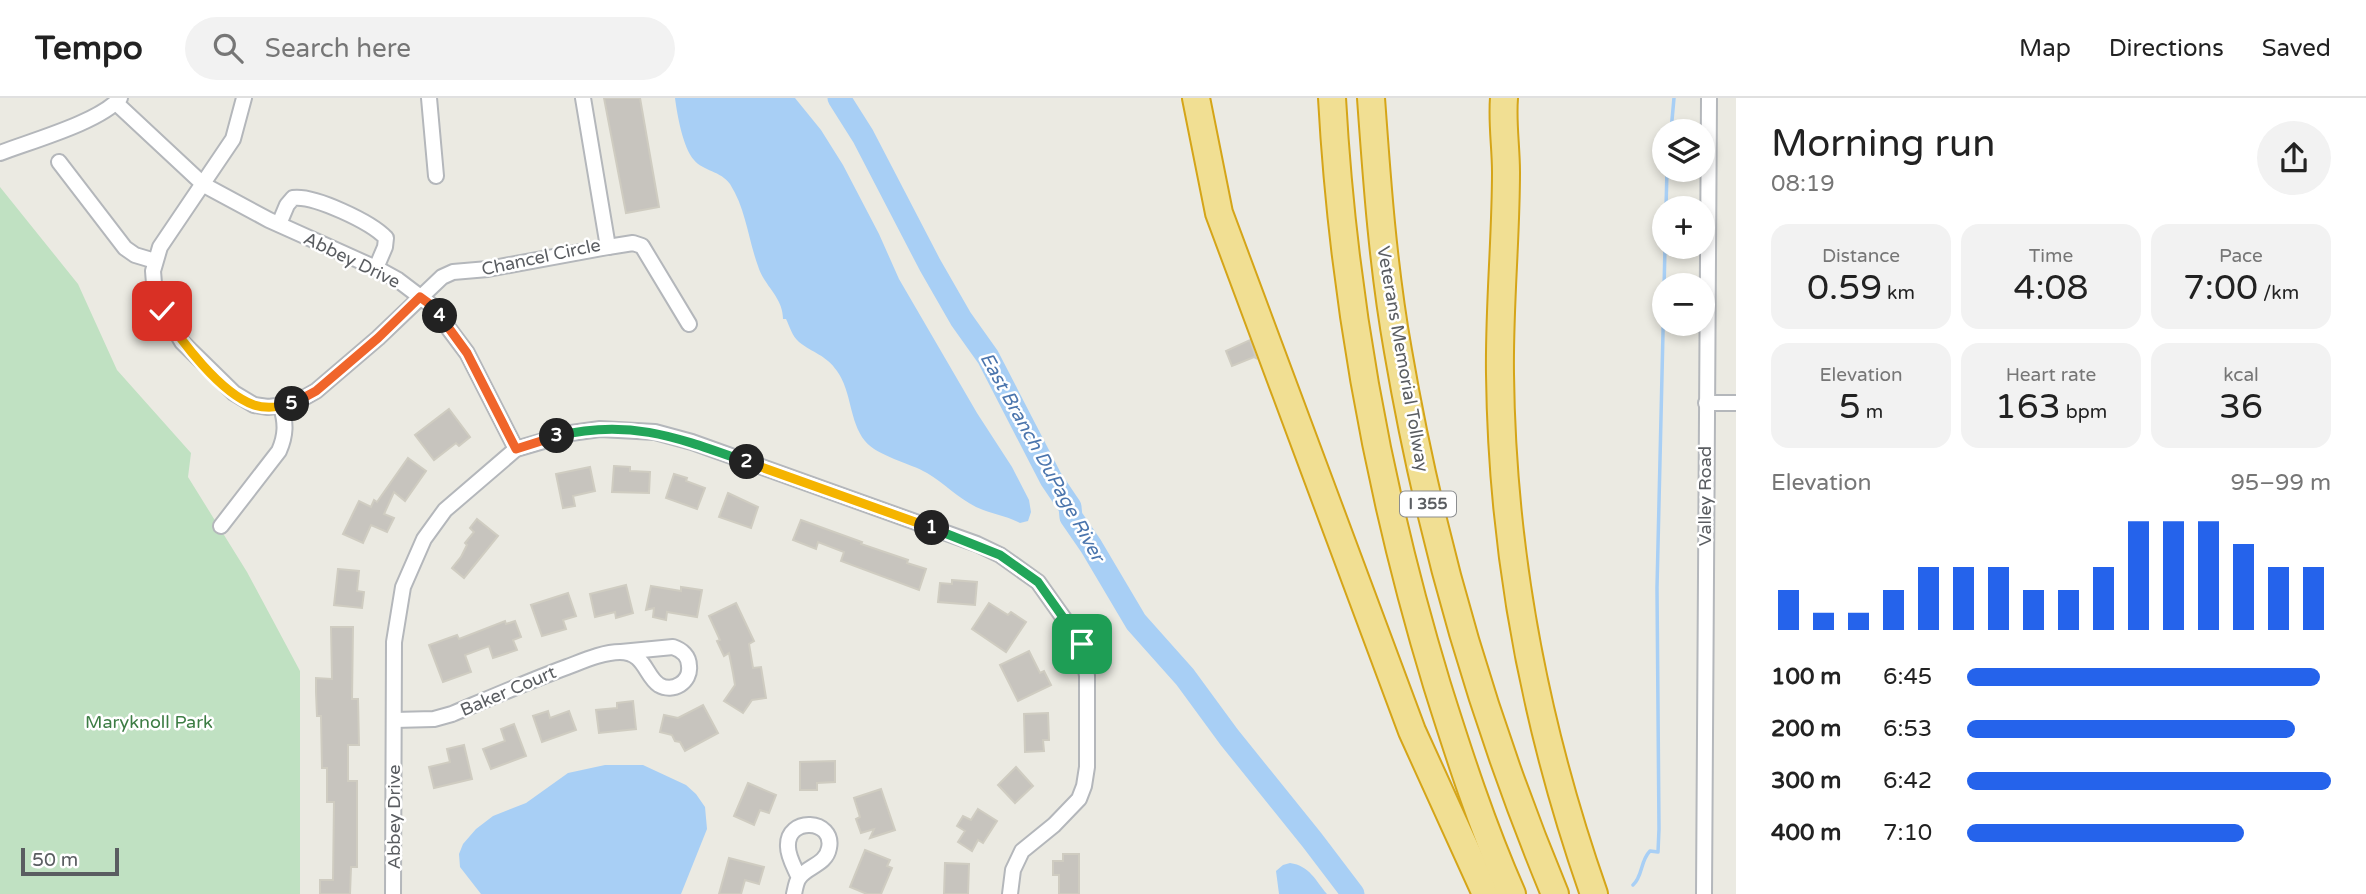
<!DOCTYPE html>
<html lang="en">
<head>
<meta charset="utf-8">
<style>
  body { margin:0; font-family:"Varela Round",sans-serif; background:#f2f2f2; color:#222; height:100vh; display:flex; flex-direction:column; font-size:26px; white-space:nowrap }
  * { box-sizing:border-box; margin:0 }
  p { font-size:23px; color:#767676 }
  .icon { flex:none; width:38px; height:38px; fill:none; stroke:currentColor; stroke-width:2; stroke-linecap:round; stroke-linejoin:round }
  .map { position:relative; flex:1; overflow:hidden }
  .sheet { display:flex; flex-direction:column; background:#fff; width:630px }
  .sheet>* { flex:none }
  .fabs { position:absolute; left:1652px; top:21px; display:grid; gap:14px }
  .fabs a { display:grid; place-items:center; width:63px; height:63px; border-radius:50%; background:#fff; box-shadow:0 4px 10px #0003; font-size:35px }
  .scale { position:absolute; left:21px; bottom:18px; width:98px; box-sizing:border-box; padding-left:7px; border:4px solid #5a5d61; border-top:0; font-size:19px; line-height:24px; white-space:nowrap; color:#5a5d61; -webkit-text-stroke:5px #fff; paint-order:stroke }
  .pin { position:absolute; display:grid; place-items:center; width:60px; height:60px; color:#fff; margin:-30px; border-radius:14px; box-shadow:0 4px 10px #0006 }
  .km { position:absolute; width:35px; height:35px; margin:-18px; border-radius:50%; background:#222; color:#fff; font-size:19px; line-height:35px; text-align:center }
  .round { display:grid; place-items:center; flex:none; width:74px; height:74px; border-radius:37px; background:#f2f2f2 }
  .summary { display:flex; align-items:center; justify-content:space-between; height:119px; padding:0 35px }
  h1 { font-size:38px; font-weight:600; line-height:52px }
  .figures { display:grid; grid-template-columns:repeat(3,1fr); gap:10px; height:119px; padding:7px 35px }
  .figures div { display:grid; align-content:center; border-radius:18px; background:#f2f2f2; text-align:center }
  .figures b { font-size:35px; font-weight:600 }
  .figures small { font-size:19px; font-weight:400 }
  .figures p { font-size:19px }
  .chart { height:196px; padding:14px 35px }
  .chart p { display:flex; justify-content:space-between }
  .chart svg { width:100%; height:126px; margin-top:7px; stroke:#2563eb; stroke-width:6 }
  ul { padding:0 35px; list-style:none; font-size:23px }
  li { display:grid; grid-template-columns:112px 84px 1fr; align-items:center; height:52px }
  li i { height:18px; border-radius:9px; background:#2563eb }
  header { display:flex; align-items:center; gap:42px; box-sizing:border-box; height:98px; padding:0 35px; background:#fff; border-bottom:2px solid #e0e0e0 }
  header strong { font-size:33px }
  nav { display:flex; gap:38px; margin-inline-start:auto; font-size:24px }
  .search { width:490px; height:63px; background:#f2f2f2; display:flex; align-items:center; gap:18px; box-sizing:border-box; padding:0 24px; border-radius:38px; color:#767676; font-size:26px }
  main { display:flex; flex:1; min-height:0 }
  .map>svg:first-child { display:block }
</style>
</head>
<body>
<header>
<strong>Tempo</strong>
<div class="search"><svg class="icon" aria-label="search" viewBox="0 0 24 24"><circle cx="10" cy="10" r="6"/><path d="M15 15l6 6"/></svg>Search here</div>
<nav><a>Map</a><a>Directions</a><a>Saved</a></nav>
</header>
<main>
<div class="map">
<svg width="1736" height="796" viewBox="0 0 1736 796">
  <rect width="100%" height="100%" fill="#ebeae2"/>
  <path fill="#c0e1c2" d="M0,89L78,186L117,272L191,355L188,379L247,474L300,573V796H0Z"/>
  <g fill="#a8cff5">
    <path d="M675,0H795L821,32L843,67L879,136L899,181L977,315L1012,369L1029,402L1031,414L1028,423L1020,425C1005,417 991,416 976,409C958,400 944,385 927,375C910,365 877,358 865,343C849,323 852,294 837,273C826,257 813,255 799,244C792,238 790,229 786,221H783C783,199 764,188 758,168C748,141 746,111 730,86C721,73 703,73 694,62C683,50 677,16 675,0Z"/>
    <path d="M605,667H643L686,687L696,696L705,709L707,731L681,796H481L460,769L459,756L463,746L476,731L493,718L526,705L568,675Z"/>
    <path d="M1290,765C1310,768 1315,782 1327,796H1279L1276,773L1283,767Z"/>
  </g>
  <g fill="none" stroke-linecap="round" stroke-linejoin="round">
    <g stroke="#a8cff5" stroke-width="3.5">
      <path d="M1671,33L1674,0"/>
      <path d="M1666,110L1667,72"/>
      <path d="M1633,787C1643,778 1640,763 1650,753L1658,754L1659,731L1657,490L1665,149"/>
    </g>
    <path stroke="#a8cff5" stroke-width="23" d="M839,0L863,38L930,167L961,221L988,259L1051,381L1070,409L1071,419L1091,448L1136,524L1185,579L1229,639L1312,742L1353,796"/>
  </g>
  <g fill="#c7c4be" stroke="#cfccc1" stroke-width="2">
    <path d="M604,0H640L659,109L626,115Z"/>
    <path d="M1250,242L1256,260L1254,259L1232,268L1226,253Z"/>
    <path d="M449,311L470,339L459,348L456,345L434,362L415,337Z"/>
    <path d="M408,360L426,373L405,403L394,394L384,416L394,420L387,434L371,427L363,445L343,436L359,403L371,409L374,402L377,404Z"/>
    <path d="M614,368L630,369V373L650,374L649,395L612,394Z"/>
    <path d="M590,369L595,393L573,398L575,408L563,410L556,376Z"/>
    <path d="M674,376L687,380L686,383L705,390L697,411L666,400Z"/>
    <path d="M728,395L758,409L751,430L719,419Z"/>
    <path d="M477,421L498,438L464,480L452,470L461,459L467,447L465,445L474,434L470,430Z"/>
    <path d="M801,422L862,444L861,446L908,462L907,465L926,471L919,492L841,463L844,454L818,444L816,451L793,442Z"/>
    <path d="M338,471L359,473L357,493L364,494L362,510L334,507Z"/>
    <path d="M952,482L977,484L975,507L938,504L940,485L952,486Z"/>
    <path d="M626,487L633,515L616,520L615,514L595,519L590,496Z"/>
    <path d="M651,488L681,493V489L702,492L697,519L667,514L666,522L653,519L654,510L646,512Z"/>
    <path d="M568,495L576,518L563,522L566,531L542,538L531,507Z"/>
    <path d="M736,505L754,543L749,546L753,570L761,569L766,600L752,602L743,615L724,603L735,587L733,575L729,555L724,558L717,543L720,542L709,518Z"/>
    <path d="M989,505L1008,517L1011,514L1026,524L1006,554L972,531Z"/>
    <path d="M505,523L506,526L515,523L521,539L513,542L517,552L493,560L489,548L465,557L471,574L443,584L429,547L457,537L459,541Z"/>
    <path d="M331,529H353L352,601H358L359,647H348V683H357V769H351L350,796H320V782H333L334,704H327V670H322L321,618H317L316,594V580L332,581Z"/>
    <path d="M1029,553L1040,575L1044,573L1051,587L1018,603L1000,567Z"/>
    <path d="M633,603L636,631L599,635L596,612L617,610V605Z"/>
    <path d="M703,607L718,635L685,653L680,644L675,643L672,637L660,634L664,617L678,620Z"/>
    <path d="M548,613L550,620L569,613L576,632L542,644L533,618Z"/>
    <path d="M1048,615L1049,642H1043L1044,653L1025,654L1024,616Z"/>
    <path d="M514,626L526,658L491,671L483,651L505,643L501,631Z"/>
    <path d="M464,647L472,681L434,690L429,669L450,664L447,651Z"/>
    <path d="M835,663V684L817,685V692H800V664Z"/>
    <path d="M1016,669L1033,688L1015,705L998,687Z"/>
    <path d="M748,685L776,697L769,715L760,712L754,727L734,718Z"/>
    <path d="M881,691L895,732L870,740L874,731L861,735L856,721L860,719L854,700Z"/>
    <path d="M978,711L997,723L983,745L978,742L972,753L958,744L965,733L957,728L963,718L971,722Z"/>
    <path d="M865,752L890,762L887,768L892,770L881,796H867L850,789Z"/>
    <path d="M1063,756H1079V796H1059V777H1053V763H1063Z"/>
    <path d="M729,760L764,769L759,786L745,782L741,796H719Z"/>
    <path d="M945,765L969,766L968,796H944Z"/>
  </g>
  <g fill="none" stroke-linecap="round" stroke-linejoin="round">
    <g stroke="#b4b7bb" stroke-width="18">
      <g id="street">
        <path d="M244,0L233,41L160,149L153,173L155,198L182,244L234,295L254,307L268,309L293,306L316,293L378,240L442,179L453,174L488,171L608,149L583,0"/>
        <path d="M429,0L436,78"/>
        <path d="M116,5L204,87L269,122L378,171L398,182L431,207L467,255L516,351"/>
        <path d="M0,55C31,43 100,24 120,0"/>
        <path d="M59,64L125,150L135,157L155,163"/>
        <path d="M279,126L287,107L293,100C314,97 371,124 386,140L385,149L376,170"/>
        <path d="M608,149L633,145L642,148L689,226"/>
        <path d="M1706,305H1736"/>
        <path d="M221,428L279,353C286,337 286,325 281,309"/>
        <path d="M394,622L434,621L452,616C490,600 529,583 567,569C583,563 603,554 620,554C645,554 645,578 659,587C673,595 691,584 689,568C689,558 682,552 673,549L621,554"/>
        <path d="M393,796L394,544L403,489L424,441L445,412L516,351L571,335L600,331L655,334L692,344L977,446L1000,457L1038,484L1082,546L1087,578V669L1084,688L1079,701L1054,727L1022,753L1013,772L1010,796"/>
        <path d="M794,796C795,792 796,784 799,780C807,768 826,767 829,750C835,721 786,718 788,749C788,759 795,770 799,780"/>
        <path d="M1704,796L1709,0"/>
      </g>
    </g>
    <g stroke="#d5a518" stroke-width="30">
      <g id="highway">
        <path d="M1196,0L1219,115L1412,633L1486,796"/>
        <path d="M1332,0C1343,199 1379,396 1437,587C1459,657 1482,728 1512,796"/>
        <path d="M1371,0C1377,84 1383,169 1398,253C1430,440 1482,620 1555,796"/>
        <path d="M1504,0C1502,25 1506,49 1506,74C1506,141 1499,209 1500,276C1502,454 1535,628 1594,796"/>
      </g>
    </g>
    <use href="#street" stroke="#fff" stroke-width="14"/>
    <use href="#highway" stroke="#f1df93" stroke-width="26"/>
  </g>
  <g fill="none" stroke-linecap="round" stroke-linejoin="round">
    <g stroke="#fff" stroke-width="14">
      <path id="split-1" d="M932,430L1000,457L1038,484L1082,546"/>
    </g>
    <g stroke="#fff" stroke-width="14">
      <path id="split-2" d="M747,364L932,430"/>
    </g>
    <g stroke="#fff" stroke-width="14">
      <path id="split-3" d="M557,338C630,320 679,340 747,364"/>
    </g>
    <g stroke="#fff" stroke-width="14">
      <path id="split-4" d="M440,218L467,255L516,351L557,338"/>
    </g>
    <g stroke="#fff" stroke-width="14">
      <path id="split-5" d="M292,306L316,293L378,240L420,199L431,207L440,218"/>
    </g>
    <g stroke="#fff" stroke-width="14">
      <path id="split-6" d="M162,213C181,243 220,295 254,307C266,311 280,309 292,306"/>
    </g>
    <use href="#split-1" stroke="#22a559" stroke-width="9"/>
    <use href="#split-2" stroke="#f5b400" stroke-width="9"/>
    <use href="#split-3" stroke="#22a559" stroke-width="9"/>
    <use href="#split-4" stroke="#f0652b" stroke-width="9"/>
    <use href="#split-5" stroke="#f0652b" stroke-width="9"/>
    <use href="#split-6" stroke="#f5b400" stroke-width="9"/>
  </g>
  <g text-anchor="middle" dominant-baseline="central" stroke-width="5" stroke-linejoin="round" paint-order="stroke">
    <rect fill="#fff" stroke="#8c8e90" stroke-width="2" x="1400" y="393.5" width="56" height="25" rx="5"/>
    <g font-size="16" font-weight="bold" fill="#5a5d61">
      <text x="1428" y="406">I 355</text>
    </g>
    <g font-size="18" fill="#5a5d61" stroke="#fff">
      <text transform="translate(541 159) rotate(-12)">Chancel Circle</text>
      <text transform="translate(352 162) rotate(26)">Abbey Drive</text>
      <text transform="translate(1403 261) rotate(80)">Veterans Memorial Tollway</text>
      <text transform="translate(1705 398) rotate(-90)">Valley Road</text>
      <text transform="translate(508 593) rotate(-23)">Baker Court</text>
      <text transform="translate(394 719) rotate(-90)">Abbey Drive</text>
    </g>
    <g font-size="18" fill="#3d7d44" stroke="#fff">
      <text x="149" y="624">Maryknoll Park</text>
    </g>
    <g font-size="19" font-style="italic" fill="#4b75ad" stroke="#fff">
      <text transform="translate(1042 359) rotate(61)">East Branch DuPage River</text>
    </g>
  </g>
</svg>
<div class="fabs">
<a><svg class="icon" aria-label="layers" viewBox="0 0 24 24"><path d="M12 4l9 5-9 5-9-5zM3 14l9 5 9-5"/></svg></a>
<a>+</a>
<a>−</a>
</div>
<div class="scale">50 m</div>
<div class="pin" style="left:1082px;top:546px;background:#1e9e55"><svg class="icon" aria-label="arrive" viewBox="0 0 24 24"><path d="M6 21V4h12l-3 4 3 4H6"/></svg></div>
<div class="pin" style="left:162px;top:213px;background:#d93025"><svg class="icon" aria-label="check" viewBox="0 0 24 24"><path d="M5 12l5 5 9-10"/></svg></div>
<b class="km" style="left:932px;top:430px">1</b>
<b class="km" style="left:747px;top:364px">2</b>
<b class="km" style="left:557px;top:338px">3</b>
<b class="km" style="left:440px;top:218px">4</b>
<b class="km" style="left:292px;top:306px">5</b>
</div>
<section class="sheet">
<div class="summary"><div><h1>Morning run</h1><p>08:19</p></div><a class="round"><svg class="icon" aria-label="share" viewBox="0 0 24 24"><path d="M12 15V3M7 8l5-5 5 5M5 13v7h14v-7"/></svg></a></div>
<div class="figures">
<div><p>Distance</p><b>0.59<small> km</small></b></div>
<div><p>Time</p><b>4:08</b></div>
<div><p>Pace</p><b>7:00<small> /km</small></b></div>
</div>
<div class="figures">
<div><p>Elevation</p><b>5<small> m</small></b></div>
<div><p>Heart rate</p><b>163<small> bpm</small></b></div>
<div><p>kcal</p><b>36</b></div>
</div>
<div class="chart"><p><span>Elevation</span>95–99 m</p>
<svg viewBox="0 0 160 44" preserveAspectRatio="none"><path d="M5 44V30M15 44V38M25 44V38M35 44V30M45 44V22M55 44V22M65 44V22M75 44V30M85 44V30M95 44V22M105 44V6M115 44V6M125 44V6M135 44V14M145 44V22M155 44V22"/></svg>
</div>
<ul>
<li><b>100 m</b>6:45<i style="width:97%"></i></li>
<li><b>200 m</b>6:53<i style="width:90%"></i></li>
<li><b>300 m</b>6:42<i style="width:100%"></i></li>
<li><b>400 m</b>7:10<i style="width:76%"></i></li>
</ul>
</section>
</main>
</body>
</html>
